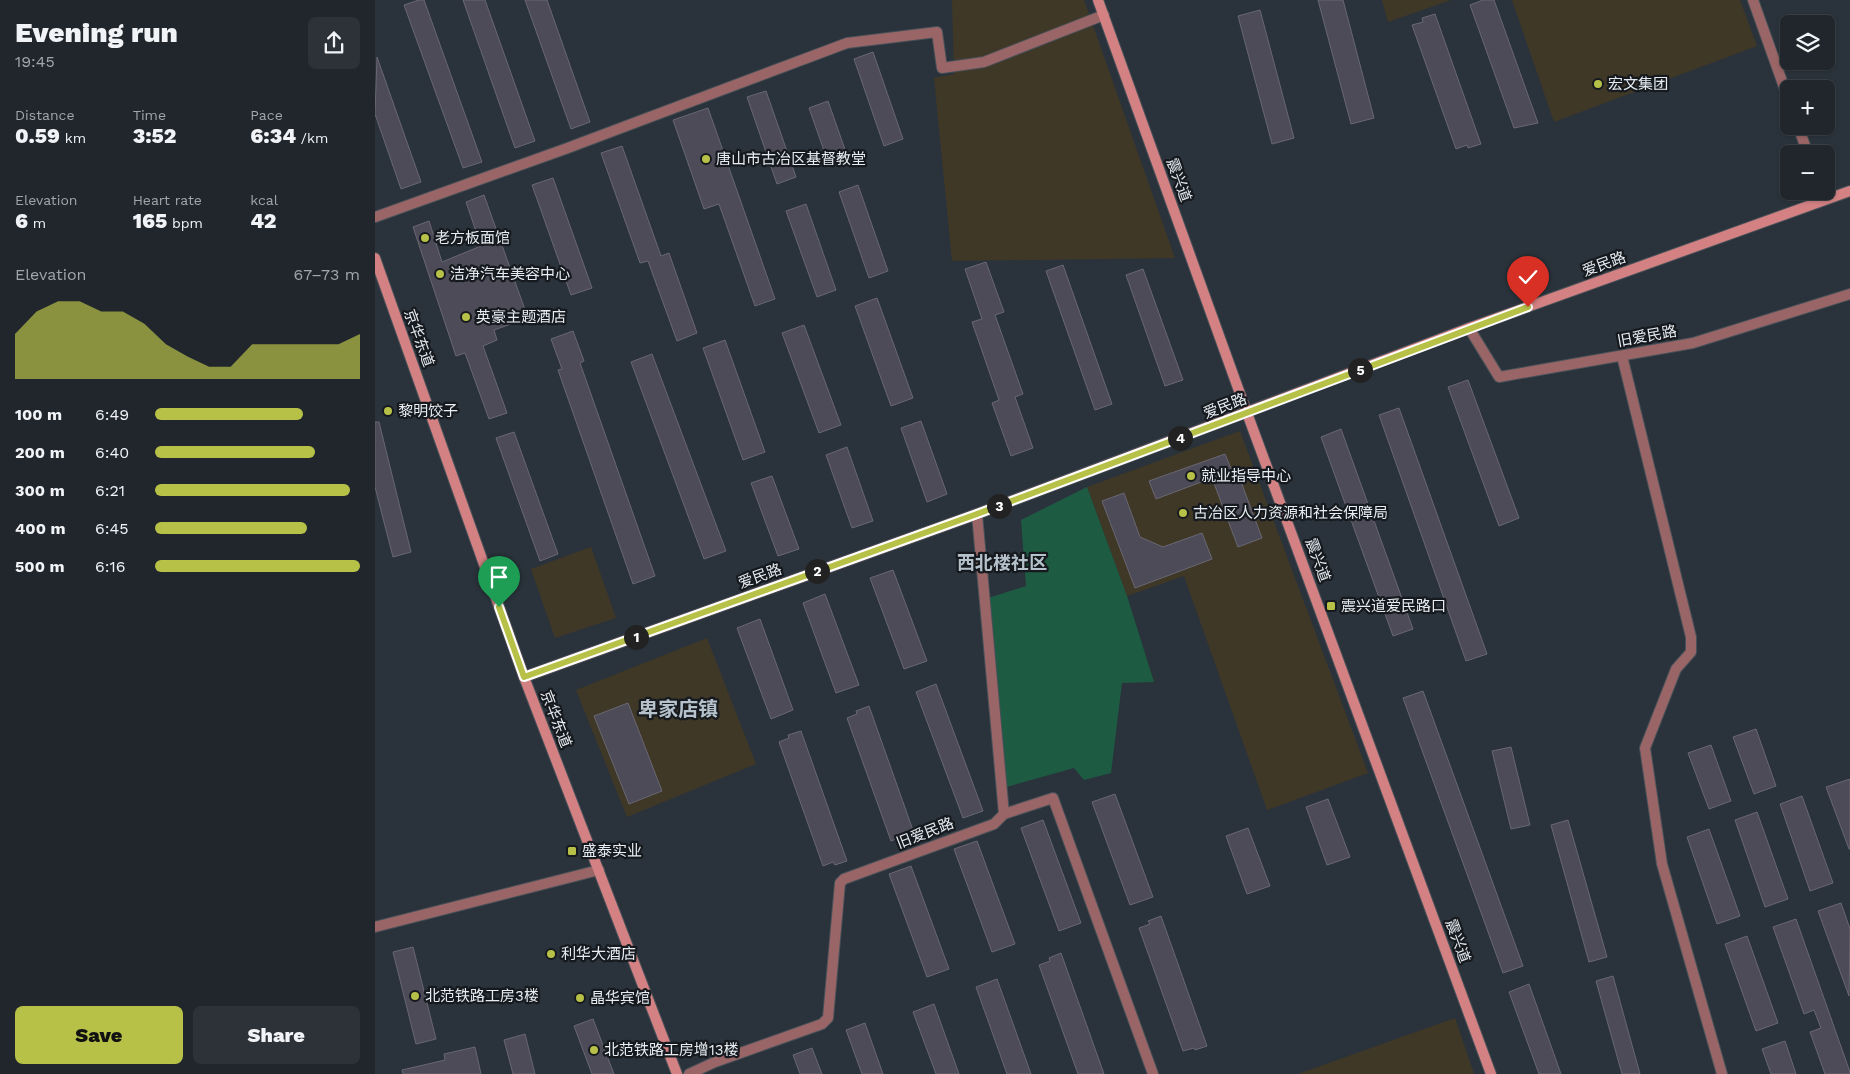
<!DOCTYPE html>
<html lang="en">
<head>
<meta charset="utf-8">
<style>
  body { margin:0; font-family:"Work Sans","Noto Sans SC",sans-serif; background:#2d3238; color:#f1f3f6; height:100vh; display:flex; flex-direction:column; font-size:19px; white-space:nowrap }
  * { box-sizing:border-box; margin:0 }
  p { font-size:16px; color:#a2a5a9 }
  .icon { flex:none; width:28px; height:28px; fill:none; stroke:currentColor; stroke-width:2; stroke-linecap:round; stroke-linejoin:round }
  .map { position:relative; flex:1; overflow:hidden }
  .drawer { display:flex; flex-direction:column; background:#20262c; width:375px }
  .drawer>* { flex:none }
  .tools { position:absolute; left:1405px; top:15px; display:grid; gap:10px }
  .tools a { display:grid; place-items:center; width:55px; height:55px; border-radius:8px; background:#20262c; box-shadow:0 1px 4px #0004,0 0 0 1px #3d4348; font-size:25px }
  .pin { position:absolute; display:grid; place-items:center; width:42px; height:42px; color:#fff; margin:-51px -21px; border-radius:50% 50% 50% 0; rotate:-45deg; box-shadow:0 0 5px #0007 }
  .pin .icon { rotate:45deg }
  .km { position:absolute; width:25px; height:25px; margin:-12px; border-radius:50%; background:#222; color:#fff; font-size:14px; line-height:25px; text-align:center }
  .round { display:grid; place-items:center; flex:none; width:52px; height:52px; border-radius:8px; background:#2d3238 }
  .summary { display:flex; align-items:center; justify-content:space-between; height:85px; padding:0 15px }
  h1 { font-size:28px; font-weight:800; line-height:38px }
  .figures { display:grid; grid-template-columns:repeat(3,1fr); gap:8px; height:85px; padding:5px 15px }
  .figures div { display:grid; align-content:center }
  .figures b { font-size:21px; font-weight:800 }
  .figures small { font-size:14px; font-weight:400 }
  .figures p { font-size:14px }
  .chart { height:140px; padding:10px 15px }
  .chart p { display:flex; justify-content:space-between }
  .chart svg { width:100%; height:90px; margin-top:5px; fill:#b7c148; opacity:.7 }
  .action { display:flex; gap:10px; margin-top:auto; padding:10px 15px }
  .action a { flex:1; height:58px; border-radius:8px; background:#b7c148; color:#111; font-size:20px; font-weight:800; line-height:58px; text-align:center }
  .action a+a { background:#2d3238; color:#f1f3f6 }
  ul { padding:0 15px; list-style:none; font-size:16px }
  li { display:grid; grid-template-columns:80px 60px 1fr; align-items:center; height:38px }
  li i { height:12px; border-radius:6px; background:#b7c148 }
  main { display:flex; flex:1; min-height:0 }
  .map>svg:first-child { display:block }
</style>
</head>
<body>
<main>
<section class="drawer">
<div class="summary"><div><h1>Evening run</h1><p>19:45</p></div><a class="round"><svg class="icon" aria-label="share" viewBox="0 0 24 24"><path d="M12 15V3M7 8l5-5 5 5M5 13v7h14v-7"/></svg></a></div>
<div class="figures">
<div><p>Distance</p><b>0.59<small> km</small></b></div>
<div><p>Time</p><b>3:52</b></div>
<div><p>Pace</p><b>6:34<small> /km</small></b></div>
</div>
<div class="figures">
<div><p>Elevation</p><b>6<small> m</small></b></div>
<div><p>Heart rate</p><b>165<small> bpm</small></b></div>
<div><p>kcal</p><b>42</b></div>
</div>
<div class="chart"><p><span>Elevation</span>67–73 m</p>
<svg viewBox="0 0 160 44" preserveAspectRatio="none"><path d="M0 44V22L10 11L20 6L30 6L40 11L50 11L60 17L70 27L80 33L90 38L100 38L110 27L120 27L130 27L140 27L150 27L160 22V44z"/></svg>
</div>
<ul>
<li><b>100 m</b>6:49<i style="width:72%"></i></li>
<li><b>200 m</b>6:40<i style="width:78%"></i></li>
<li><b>300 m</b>6:21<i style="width:95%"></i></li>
<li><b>400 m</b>6:45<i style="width:74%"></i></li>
<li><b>500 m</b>6:16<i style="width:100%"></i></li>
</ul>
<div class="action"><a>Save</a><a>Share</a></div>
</section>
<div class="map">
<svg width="1475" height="1074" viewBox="0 0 1475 1074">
  <rect width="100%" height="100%" fill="#2a333b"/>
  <g fill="#403827">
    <path d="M577,0H709L800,258L577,261L559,78L579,74Z"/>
    <path d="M1007,0H1076L1013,22Z"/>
    <path d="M1137,0H1365L1382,46L1179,122Z"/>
    <path d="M865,431L993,773L892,810L809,576L752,596L712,487Z"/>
    <path d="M216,547L241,618L180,638L156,569Z"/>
    <path d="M332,638L381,764L252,817L201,690Z"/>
    <path d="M1080,1018L1099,1074H923Z"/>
  </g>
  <path fill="#1e5b43" d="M712,487L752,596L779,682L747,683L736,773L709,780L699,768L628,788L610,599L651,586L646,520Z"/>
  <g fill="#4d4b57" stroke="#696773">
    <path d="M44,0H49L107,162L88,168L29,5Z"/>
    <path d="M88,0H110L160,141L140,148Z"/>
    <path d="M150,0H172L215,122L196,129Z"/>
    <path d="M943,0H968L999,118L976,124Z"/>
    <path d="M1108,0H1119L1163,123L1139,128L1095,5Z"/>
    <path d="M885,10L919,138L897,144L863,16Z"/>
    <path d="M1060,14L1106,144L1093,148L1092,145L1081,149L1037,25L1048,22L1047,18Z"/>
    <path d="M498,52L528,139L509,146L479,59Z"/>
    <path d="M2,57L46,182L26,189L0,114Z"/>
    <path d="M391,91L421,177L402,184L372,97Z"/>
    <path d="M453,101L473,158L454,165L434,108Z"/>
    <path d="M333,108L400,299L380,306L344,204L329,209L298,120Z"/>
    <path d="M247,146L286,256L294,253L322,333L302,341L273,261L265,263L226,153Z"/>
    <path d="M178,178L217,288L196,295L157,185Z"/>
    <path d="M483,185L513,271L494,278L464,192Z"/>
    <path d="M109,195L153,318L119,330L122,340L108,346L132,413L114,419L90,353L81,356L38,227L54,221L67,262L106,246L91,202Z"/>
    <path d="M431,204L461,290L442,297L411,211Z"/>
    <path d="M611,262L629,312L620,315L648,394L640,397L658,448L636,456L617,403L624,400L597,322L607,319L590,269Z"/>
    <path d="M688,265L737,404L720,410L671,271Z"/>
    <path d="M768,269L808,380L790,386L751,275Z"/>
    <path d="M502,298L538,398L516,406L480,306Z"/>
    <path d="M429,325L466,425L444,433L407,333Z"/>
    <path d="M198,331L209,361L205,363L280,576L258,584L183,370L187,369L176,339Z"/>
    <path d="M350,340L390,452L368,460L328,348Z"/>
    <path d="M277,354L351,551L329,559L256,362Z"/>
    <path d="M1093,380L1144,518L1124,526L1073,387Z"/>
    <path d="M1024,408L1112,654L1091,661L1004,415Z"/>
    <path d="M546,421L572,494L552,502L526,428Z"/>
    <path d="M0,422H4L36,552L18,557L0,487Z"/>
    <path d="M966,429L1038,629L1018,636L946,437Z"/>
    <path d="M139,432L183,554L165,561L121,438Z"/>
    <path d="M472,447L498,521L477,528L451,455Z"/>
    <path d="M850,454L858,473L862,471L887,538L863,547L837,478L781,499L774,481Z"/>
    <path d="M397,476L424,549L403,556L376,483Z"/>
    <path d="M749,493L765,537L788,547L827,533L837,559L760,588L727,501Z"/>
    <path d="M518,570L552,661L529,669L495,578Z"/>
    <path d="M450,594L484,685L461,693L428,603Z"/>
    <path d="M385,619L418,710L396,719L362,628Z"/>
    <path d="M561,684L608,811L588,818L541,692Z"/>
    <path d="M1048,691L1148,966L1128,973L1028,698Z"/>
    <path d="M253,703L287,791L254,804L219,716Z"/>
    <path d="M494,706L540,836L527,840L526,837L516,841L472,718L482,714L481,711Z"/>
    <path d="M1381,729L1401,786L1379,794L1358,737Z"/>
    <path d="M426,731L472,861L460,865L458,862L448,866L404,742L414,738L413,735Z"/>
    <path d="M1336,745L1356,801L1334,809L1313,753Z"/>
    <path d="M1136,747L1155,825L1136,829L1117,751Z"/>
    <path d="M1475,779V849H1474L1451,787Z"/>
    <path d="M740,794L778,897L755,905L717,802Z"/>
    <path d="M1427,796L1458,883L1435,891L1405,804Z"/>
    <path d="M953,799L975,857L952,865L931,807Z"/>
    <path d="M1382,812L1413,899L1390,907L1360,820Z"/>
    <path d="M668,820L706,923L684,931L646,828Z"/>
    <path d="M1193,820L1232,957L1214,962L1176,825Z"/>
    <path d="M873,828L895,886L872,894L851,836Z"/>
    <path d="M1334,829L1365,916L1342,924L1312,837Z"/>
    <path d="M602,841L640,944L617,952L579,849Z"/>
    <path d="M536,866L574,969L552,977L514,874Z"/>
    <path d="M1466,903L1475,929L1474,996L1443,911Z"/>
    <path d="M786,916L832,1046L820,1050L819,1048L808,1051L764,928L775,924L773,921Z"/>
    <path d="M1421,919L1475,1072V1074H1450L1435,1032L1446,1028L1439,1010L1429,1014L1398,927Z"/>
    <path d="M1372,936L1403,1023L1381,1031L1350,944Z"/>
    <path d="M38,947L61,1039L41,1044L18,952Z"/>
    <path d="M686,953L729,1074H703L664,965L675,961L674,958Z"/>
    <path d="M1238,976L1265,1074H1247L1221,981Z"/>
    <path d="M622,979L656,1074H632L601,987Z"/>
    <path d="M1154,984L1186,1074H1164L1134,992Z"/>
    <path d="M559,1004L584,1074H561L538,1012Z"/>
    <path d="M218,1019L239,1074H217L199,1026Z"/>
    <path d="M490,1023L508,1074H487L471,1030Z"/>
    <path d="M150,1034L160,1074H138L129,1040Z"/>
    <path d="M1410,1041L1421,1074H1396L1387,1049Z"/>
    <path d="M100,1047L106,1074H28L27,1070L70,1060L69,1054Z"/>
    <path d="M437,1048L447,1074H425L418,1055Z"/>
  </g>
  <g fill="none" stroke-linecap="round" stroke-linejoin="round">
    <g stroke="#485158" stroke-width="12">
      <g id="street">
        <path d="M1378,0L1414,101"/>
        <path d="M1423,126L1433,154"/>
        <path d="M0,217L190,149L472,43L562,32L567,68L609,62L729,15"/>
        <path d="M1094,328L1124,377L1318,343L1475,294"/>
        <path d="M1247,356L1316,637V652L1301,669L1270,748L1287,864L1347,1074"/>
        <path d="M629,814L678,798L778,1074"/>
        <path d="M0,927L224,870"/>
        <path d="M314,1074L340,1062L447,1024L453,1018L465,883L469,879L619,824L629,814L602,514"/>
      </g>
    </g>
    <g stroke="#485158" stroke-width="12">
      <g id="secondary">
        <path d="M723,0L872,413L1116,1074"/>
        <path d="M0,258L149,677L302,1074"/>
        <path d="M149,677L602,514L1094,328L1475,191"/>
      </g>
    </g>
    <use href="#street" stroke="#996566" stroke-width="10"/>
    <use href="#secondary" stroke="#d38183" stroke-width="10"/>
  </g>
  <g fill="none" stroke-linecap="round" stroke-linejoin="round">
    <g stroke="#fff" stroke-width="10">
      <path id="route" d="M124,607L149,677L602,514L1153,307"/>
    </g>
    <use href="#route" stroke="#b7c148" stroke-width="6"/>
  </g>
  <g fill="#b7c148" stroke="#161a1e" stroke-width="2">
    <circle cx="1223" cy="84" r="5"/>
    <circle cx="331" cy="159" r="5"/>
    <circle cx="50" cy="238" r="5"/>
    <circle cx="65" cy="274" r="5"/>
    <circle cx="91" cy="317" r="5"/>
    <circle cx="13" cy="411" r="5"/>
    <circle cx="816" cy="476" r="5"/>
    <circle cx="808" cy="513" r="5"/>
    <rect x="951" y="601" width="10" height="10" rx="2.5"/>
    <rect x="192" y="846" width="10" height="10" rx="2.5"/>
    <circle cx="176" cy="954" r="5"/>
    <circle cx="40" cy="996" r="5"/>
    <circle cx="205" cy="998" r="5"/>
    <circle cx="219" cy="1050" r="5"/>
  </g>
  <g text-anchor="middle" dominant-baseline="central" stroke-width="4.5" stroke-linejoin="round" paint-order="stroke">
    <g font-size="15" fill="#e6ecf1" stroke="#161a1e" text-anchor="start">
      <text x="1233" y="84">宏文集团</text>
      <text x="341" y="159">唐山市古冶区基督教堂</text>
      <text x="60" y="238">老方板面馆</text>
      <text x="75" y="274">洁净汽车美容中心</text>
      <text x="101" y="317">英豪主题酒店</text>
      <text x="23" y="411">黎明饺子</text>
      <text x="826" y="476">就业指导中心</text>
      <text x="818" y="513">古冶区人力资源和社会保障局</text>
      <text x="966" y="606">震兴道爱民路口</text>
      <text x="207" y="851">盛泰实业</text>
      <text x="186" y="954">利华大酒店</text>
      <text x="50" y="996">北范铁路工房3楼</text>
      <text x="215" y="998">晶华宾馆</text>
      <text x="229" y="1050">北范铁路工房增13楼</text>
    </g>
    <g font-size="15" fill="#e6ecf1" stroke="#161a1e">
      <text transform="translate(804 180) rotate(70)">震兴道</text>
      <text transform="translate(1229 264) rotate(-20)">爱民路</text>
      <text transform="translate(1272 336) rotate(-10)">旧爱民路</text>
      <text transform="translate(44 338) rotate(70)">京华东道</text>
      <text transform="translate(850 406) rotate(-21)">爱民路</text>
      <text transform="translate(943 560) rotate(70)">震兴道</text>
      <text transform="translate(385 576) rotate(-20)">爱民路</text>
      <text transform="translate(181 719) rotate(69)">京华东道</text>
      <text transform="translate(550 833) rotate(-21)">旧爱民路</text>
      <text transform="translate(1083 941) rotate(70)">震兴道</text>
    </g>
    <g font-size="18" font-weight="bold" fill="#b5c1cb" stroke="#161a1e">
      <text x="627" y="562">西北楼社区</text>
    </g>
    <g font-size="20" font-weight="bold" fill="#b5c1cb" stroke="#161a1e">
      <text x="303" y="709">卑家店镇</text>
    </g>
  </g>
</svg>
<div class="tools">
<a><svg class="icon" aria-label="layers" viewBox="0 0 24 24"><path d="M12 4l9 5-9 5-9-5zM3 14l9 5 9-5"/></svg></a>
<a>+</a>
<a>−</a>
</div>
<div class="pin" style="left:124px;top:607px;background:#1e9e55"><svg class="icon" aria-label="arrive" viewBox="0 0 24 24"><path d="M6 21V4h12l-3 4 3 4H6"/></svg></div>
<div class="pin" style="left:1153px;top:307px;background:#d93025"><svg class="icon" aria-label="check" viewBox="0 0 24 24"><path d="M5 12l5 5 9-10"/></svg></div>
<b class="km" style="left:261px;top:637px">1</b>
<b class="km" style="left:442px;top:571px">2</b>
<b class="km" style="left:624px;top:506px">3</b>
<b class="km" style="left:805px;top:438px">4</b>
<b class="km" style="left:985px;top:370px">5</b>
</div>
</main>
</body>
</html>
